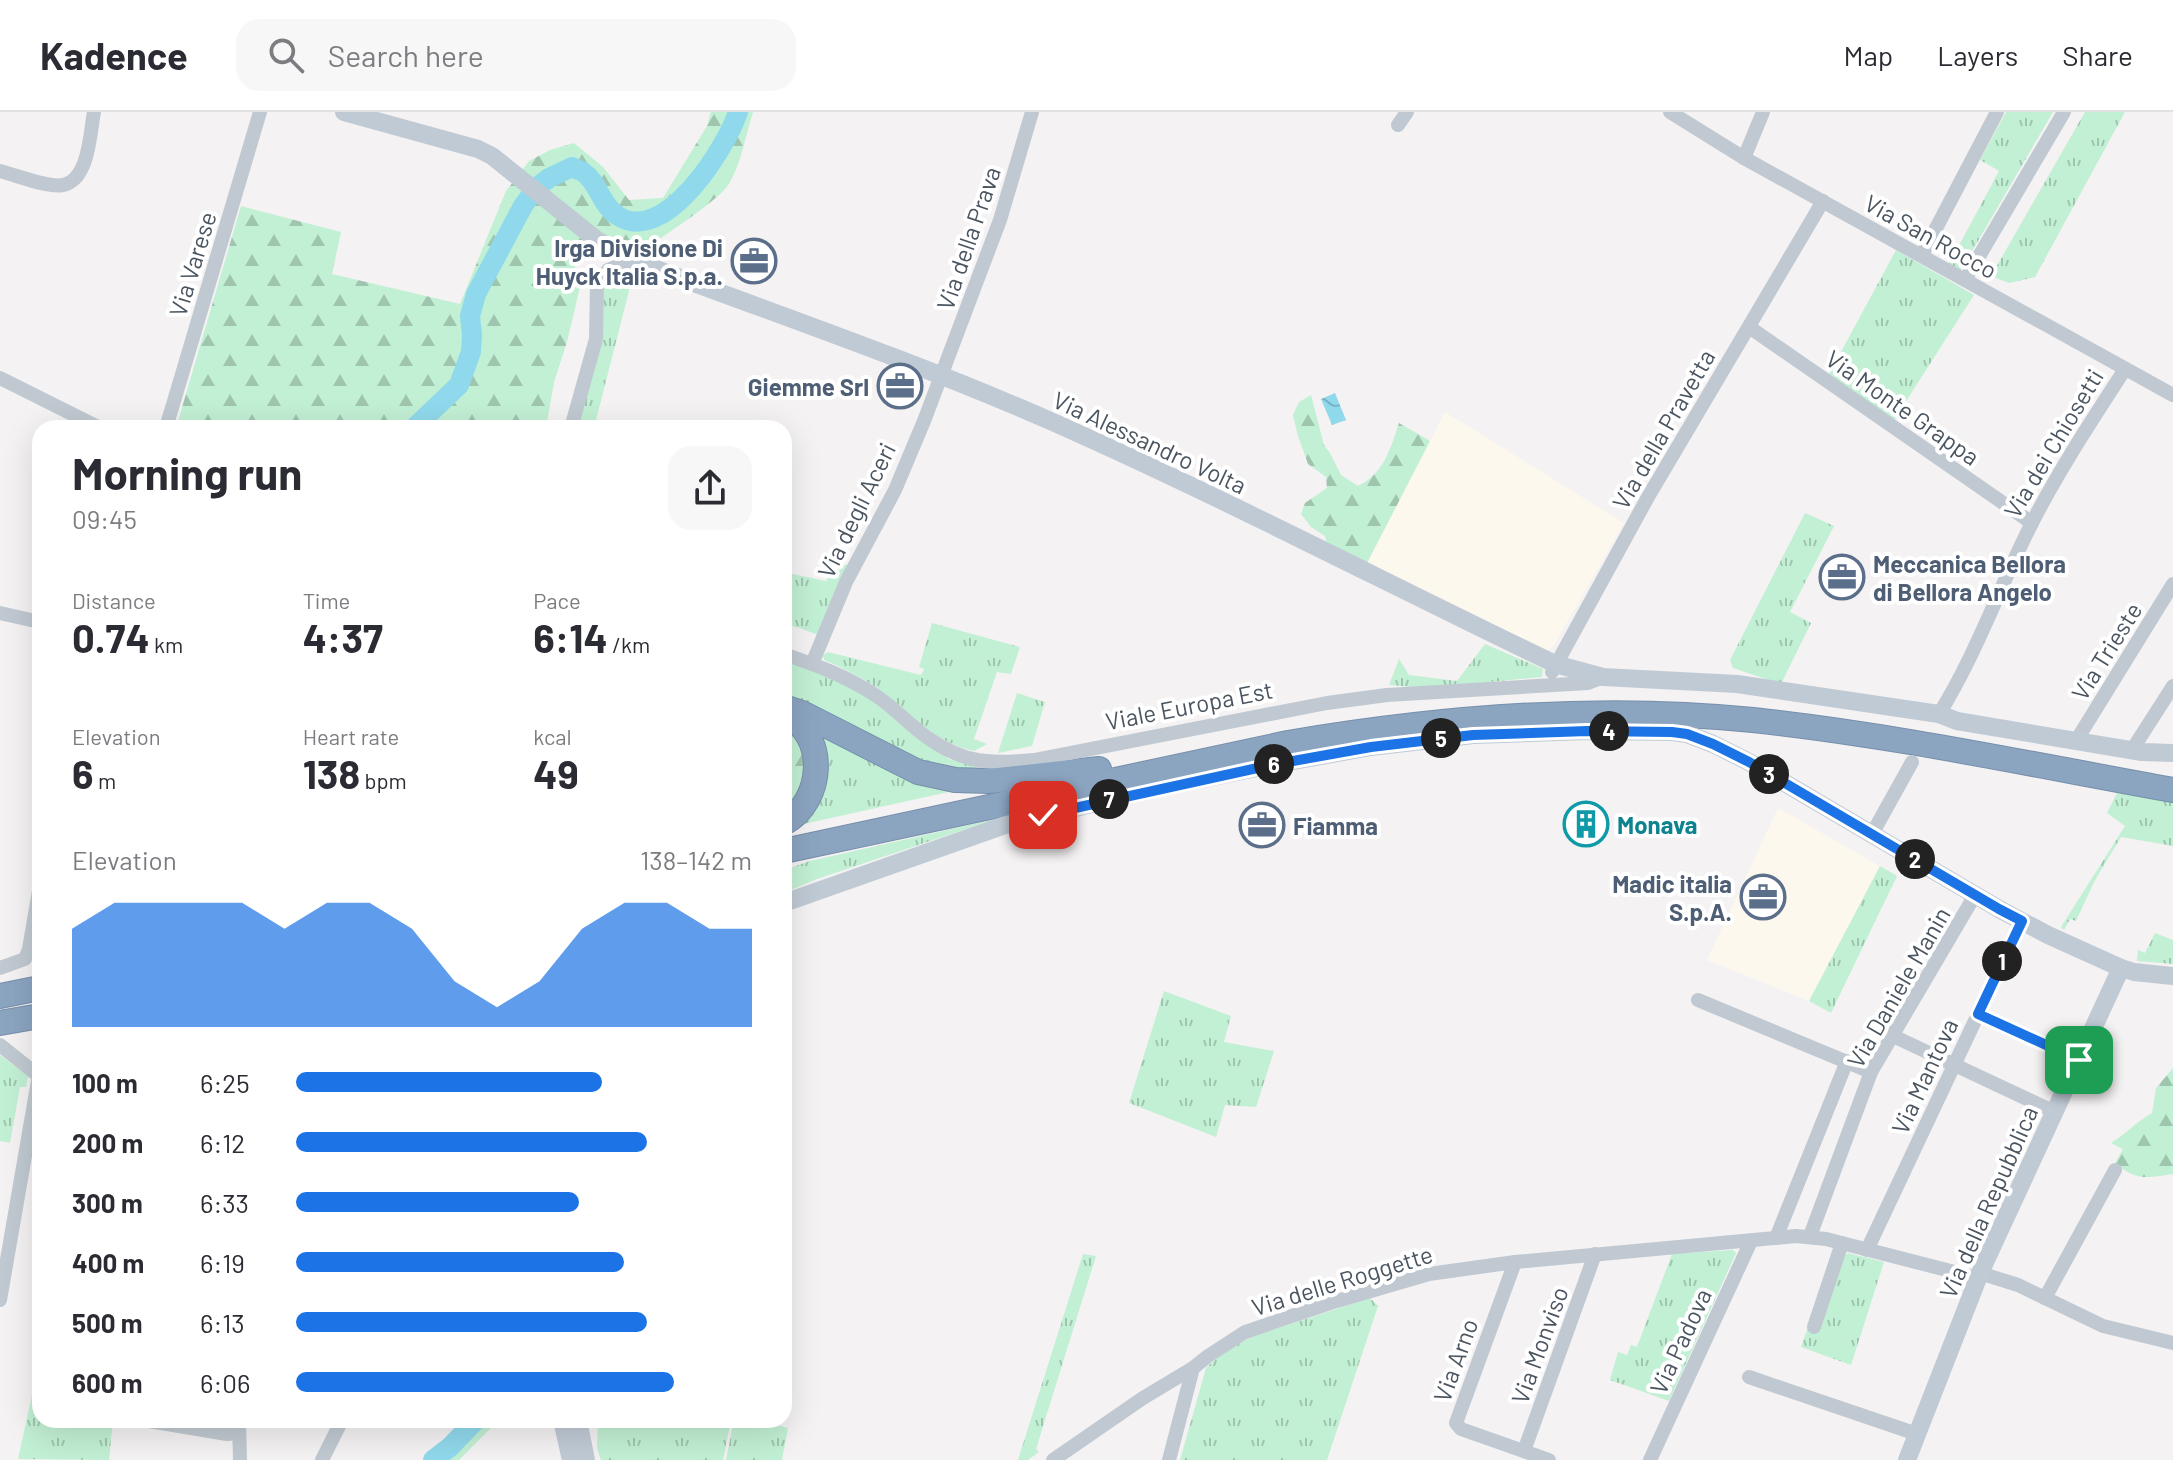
<!DOCTYPE html>
<html lang="en">
<head>
<meta charset="utf-8">
<style>
  body { margin:0; font-family:Barlow,sans-serif; background:#f7f7f7; color:#2b2b33; height:100vh; display:flex; flex-direction:column; font-size:30px; white-space:nowrap }
  * { box-sizing:border-box; margin:0 }
  p { font-size:26px; color:#7c7c81 }
  .icon { flex:none; width:44px; height:44px; fill:none; stroke:currentColor; stroke-width:2; stroke-linecap:round; stroke-linejoin:round }
  .map { position:relative; flex:1; overflow:hidden }
  .sheet { position:absolute; left:32px; top:308px; width:760px; height:1008px; display:flex; flex-direction:column; background:#fff; border-radius:24px; box-shadow:0 8px 32px #0002 }
  .sheet>* { flex:none }
  .pin { position:absolute; display:grid; place-items:center; width:68px; height:68px; color:#fff; margin:-34px; border-radius:16px; box-shadow:0 4px 12px #0006 }
  .km { position:absolute; width:40px; height:40px; margin:-20px; border-radius:50%; background:#222; color:#fff; font-size:22px; line-height:40px; text-align:center }
  .round { display:grid; place-items:center; flex:none; width:84px; height:84px; border-radius:24px; background:#f7f7f7 }
  .summary { display:flex; align-items:center; justify-content:space-between; height:136px; padding:0 40px }
  h1 { font-size:44px; font-weight:700; line-height:60px }
  .stats { display:grid; grid-template-columns:repeat(3,1fr); gap:12px; height:136px; padding:8px 40px }
  .stats div { display:grid; align-content:center }
  .stats b { font-size:40px; font-weight:700 }
  .stats small { font-size:22px; font-weight:400 }
  .stats p { font-size:22px }
  .chart { height:224px; padding:16px 40px }
  .chart p { display:flex; justify-content:space-between }
  .chart svg { width:100%; height:144px; margin-top:8px; fill:#1c73e5; opacity:.7 }
  ul { padding:0 40px; list-style:none; font-size:26px }
  li { display:grid; grid-template-columns:128px 96px 1fr; align-items:center; height:60px }
  li i { height:20px; border-radius:10px; background:#1c73e5 }
  header { display:flex; align-items:center; gap:48px; box-sizing:border-box; height:112px; padding:0 40px; background:#fff; border-bottom:2px solid #e1e1e2 }
  header strong { font-size:38px }
  nav { display:flex; gap:44px; margin-inline-start:auto; font-size:28px }
  .search { width:560px; height:72px; background:#f7f7f7; display:flex; align-items:center; gap:20px; box-sizing:border-box; padding:0 28px; border-radius:24px; color:#7c7c81; font-size:30px }
  .map>svg:first-child { display:block }
</style>
</head>
<body>
<header>
<strong>Kadence</strong>
<div class="search"><svg class="icon" aria-label="search" viewBox="0 0 24 24"><circle cx="10" cy="10" r="6"/><path d="M15 15l6 6"/></svg>Search here</div>
<nav><a>Map</a><a>Layers</a><a>Share</a></nav>
</header>
<div class="map">
<svg width="2173" height="1348" viewBox="0 0 2173 1348">
  <defs>
    <pattern id="grass-tufts" width="24" height="20" patternUnits="userSpaceOnUse" patternTransform="scale(2)"><rect width="24" height="20" fill="#c2f0d4"/><path d="M3 7l-1-3M5 7V3M7 7l1-3M15 17l-1-3M17 17v-4M19 17l1-3" fill="none" stroke="#a0c5af"/></pattern>
    <pattern id="forest-firs" width="22" height="20" patternUnits="userSpaceOnUse" patternTransform="scale(2)"><rect width="22" height="20" fill="#c2f0d4"/><path d="M5 1l3.5 6h-7zM16 11l3.5 6h-7z" fill="#a0c5af"/></pattern>
    <pattern id="water-waves" width="16" height="10" patternUnits="userSpaceOnUse" patternTransform="scale(2)"><rect width="16" height="10" fill="#90d9ec"/><path d="M0 5q4-4 8 0t8 0" fill="none" stroke="#78b3c3"/></pattern>
  </defs>
  <rect width="100%" height="100%" fill="#f4f2f2"/>
  <g fill="#fdf8ee">
    <path d="M1445,300L1624,411L1553,535L1545,539L1366,453Z"/>
    <path d="M1778,696L1880,754L1809,889L1707,848Z"/>
  </g>
  <g fill="url(#grass-tufts)">
    <path d="M2006,0H2053L1961,158L1949,152L1999,59L1980,48Z"/>
    <path d="M2085,0H2125L2035,165L2009,171L1991,164Z"/>
    <path d="M1896,138L1974,183L1894,308L1828,264Z"/>
    <path d="M636,157L660,167L661,173L633,163L594,316H578L604,171C612,160 623,158 636,157Z"/>
    <path d="M1805,401L1834,414L1790,500L1811,511L1781,572L1733,556L1730,548Z"/>
    <path d="M836,452L848,453L833,483L818,523L800,516L784,512V467H787L788,461L826,469Z"/>
    <path d="M932,511L1020,535L1011,562L997,560L974,627L987,632L974,639C935,632 905,596 874,574C859,564 841,555 824,548L823,543L828,540L921,563L924,557L919,555Z"/>
    <path d="M1485,532L1543,557L1542,565L1425,576L1389,573L1399,547L1409,563L1457,569Z"/>
    <path d="M784,548L822,561L871,586L949,647L975,653L979,662L933,657L784,590Z"/>
    <path d="M1017,581L1045,590L1032,634L998,641Z"/>
    <path d="M811,613L962,677L799,713Z"/>
    <path d="M2117,681L2173,690V734L2121,725L2094,770L2076,809L2070,807L2064,818L2061,815L2125,714L2107,701Z"/>
    <path d="M996,707L817,767L784,781V758L810,749Z"/>
    <path d="M1880,754L1897,764L1831,901L1809,889Z"/>
    <path d="M2155,821L2173,828V852L2137,849L2138,838L2145,841Z"/>
    <path d="M1164,879L1231,904L1224,930L1274,939L1256,995L1225,993L1216,1025L1129,991Z"/>
    <path d="M0,943L28,964L26,975H20L10,1031L0,1029Z"/>
    <path d="M1733,1138L1736,1141L1669,1289L1610,1268L1618,1240L1627,1243L1631,1233L1637,1235L1672,1142Z"/>
    <path d="M1848,1141L1884,1150L1851,1253L1801,1235L1808,1215L1844,1144Z"/>
    <path d="M1083,1142L1096,1144L1036,1337L1039,1340L1028,1348H1018Z"/>
    <path d="M1370,1186L1378,1194L1327,1348H1180L1206,1256L1220,1243L1251,1225Z"/>
    <path d="M36,1265L40,1266V1308H113L109,1348L18,1347Z"/>
    <path d="M482,1308H499L459,1348H446Z"/>
    <path d="M598,1308H731L723,1348H601L597,1336Z"/>
    <path d="M734,1308H758L788,1316L782,1348H726Z"/>
  </g>
  <g fill="url(#forest-firs)">
    <path d="M711,0H753C746,23 741,51 729,72C717,90 664,123 644,138L642,144L617,127L590,133L574,151L580,175L567,230L554,270L546,316H176L241,94L341,120L332,162L460,192L506,79L529,49L550,38L574,31L603,55L629,88L663,86L707,14Z"/>
    <path d="M1311,283L1324,333L1330,341L1341,363L1358,374C1384,361 1390,338 1399,311L1430,329L1366,453L1327,433L1325,424L1311,415L1301,402L1305,391L1327,376L1326,365L1308,352L1298,324L1293,303L1299,290Z"/>
    <path d="M784,609L802,622L811,654L794,694L784,690V671L791,645L788,634L784,632Z"/>
    <path d="M2173,956V1062C2147,1066 2136,1069 2115,1051L2123,1037L2111,1031C2126,1022 2136,1010 2152,1001L2156,976Z"/>
  </g>
  <path fill="url(#water-waves)" d="M1335,281L1346,308L1332,313L1321,287Z"/>
  <g fill="none" stroke-linecap="round" stroke-linejoin="round">
    <g stroke="#90d9ec" stroke-width="20">
      <path d="M414,316L459,273L471,240L472,223L470,204L476,182L523,94L536,76L549,66L572,55C576,57 580,58 583,60C599,71 600,92 618,104C665,134 726,36 738,0"/>
      <path d="M433,1348L450,1335L476,1308"/>
    </g>
    <g stroke="#768fac" stroke-width="26">
      <g id="highway">
        <path d="M784,595L802,601L918,660L955,668L989,669L1099,657"/>
        <path d="M784,603C829,621 824,690 784,711"/>
        <path d="M784,739L1288,631C1441,605 1598,592 1753,608C1894,623 2034,653 2173,678"/>
        <path d="M0,884L40,876"/>
        <path d="M0,911L40,904"/>
      </g>
    </g>
    <g stroke="#c0c9d1" stroke-width="14">
      <path d="M1670,0L1744,46L2173,283"/>
      <path d="M1398,13L1407,0"/>
      <path d="M1744,46L1763,0"/>
      <path d="M0,59C16,63 47,76 63,73C89,68 90,21 94,0"/>
      <path d="M1922,143L1997,0"/>
      <path d="M1965,168L2064,0"/>
      <path d="M1749,215L2032,411"/>
      <path d="M0,266L100,316"/>
      <path d="M166,316L260,0"/>
      <path d="M571,316L596,227L597,171L608,158L632,148"/>
      <path d="M0,501L40,510"/>
      <path d="M784,542C816,553 846,564 875,583C894,595 909,613 928,626C965,652 991,652 1034,648L1327,591L1387,583L1588,571L1603,565"/>
      <path d="M812,552L846,470L895,378L924,309L1000,108L1032,0"/>
      <path d="M1552,560L1648,385L1823,89"/>
      <path d="M1939,602C1977,541 2000,473 2033,409C2060,356 2093,307 2125,257"/>
      <path d="M2076,629L2173,472"/>
      <path d="M2132,638L2173,574"/>
      <path d="M1872,722L1912,650"/>
      <path d="M0,856L25,847L29,837L40,773"/>
      <path d="M1698,888L1871,960"/>
      <path d="M1978,902L2079,948"/>
      <path d="M1893,924L2055,1000"/>
      <path d="M0,933L40,965"/>
      <path d="M1810,1124L1871,960L1975,783"/>
      <path d="M1776,1126L1847,949"/>
      <path d="M1867,1138L2022,809"/>
      <path d="M1515,1150L1456,1311L1461,1317L1549,1348"/>
      <path d="M1980,1161L2018,1173L2103,1214L2173,1231"/>
      <path d="M2045,1186L2115,1058"/>
      <path d="M0,1188L39,963"/>
      <path d="M1814,1215L1842,1131"/>
      <path d="M1749,1265L1917,1322"/>
      <path d="M143,1308L227,1322L239,1321"/>
      <path d="M239,1308L240,1348"/>
      <path d="M1524,1339L1595,1142"/>
      <path d="M322,1348L342,1308"/>
      <path d="M1053,1348L1143,1286L1193,1256L1208,1244L1245,1220L1330,1191L1429,1162L1515,1150L1796,1124L1826,1127L1978,1166"/>
      <path d="M1169,1348L1193,1256"/>
      <path d="M1650,1348L1751,1129"/>
    </g>
    <g stroke="#c0cad5" stroke-width="18">
      <path d="M344,0L478,37L492,44L597,128L632,148C773,201 917,250 1055,311C1224,386 1388,472 1555,552L1603,565L1737,572L1939,602L1957,609L2142,640L2173,641"/>
      <path d="M784,791L1008,712L1159,676L1271,653L1371,635L1473,623L1587,619L1672,620L1687,622L1713,632L1749,650L1999,797L2048,823L2121,856L2134,860L2173,864"/>
      <path d="M562,1308L571,1348"/>
      <path d="M578,1308L586,1348"/>
      <path d="M1907,1348L1980,1161L2121,856"/>
    </g>
    <use href="#highway" stroke="#8ba4c0" stroke-width="24"/>
  </g>
  <g fill="none" stroke-linecap="round" stroke-linejoin="round">
    <g stroke="#fff" stroke-width="16">
      <path id="route" d="M1043,703L1271,653L1371,635L1473,623L1587,619L1672,620L1687,622L1713,632L1749,650L1999,797L2022,809L1978,902L2079,948"/>
    </g>
    <use href="#route" stroke="#1c73e5" stroke-width="10"/>
  </g>
  <defs>
    <g id="office-ring" transform="scale(2.3)"><circle r="9.5" fill="#fff" stroke="#5c6f8a" stroke-width="1.5"/><path d="M-6-3h4V-5.5h4V-3h4V5H-6ZM-1-4.5V-3h2v-1.5ZM-6 0V1H6V0Z" fill="#5c6f8a"/></g>
    <g id="building-ring" transform="scale(2.3)"><circle r="9.5" fill="#fff" stroke="#0f9aa8" stroke-width="1.5"/><path d="M-4-6H4V6H1V3H-1V6H-4ZM-2.5-4.3h1.7v1.8h-1.7ZM.8-4.3h1.7v1.8H.8ZM-2.5-1h1.7V.8h-1.7ZM.8-1h1.7V.8H.8Z" fill="#0f9aa8"/></g>
  </defs>
  <g fill-rule="evenodd">
    <use href="#office-ring" x="754" y="149"/>
    <use href="#office-ring" x="900" y="274"/>
    <use href="#office-ring" x="1842" y="465"/>
    <use href="#building-ring" x="1586" y="712"/>
    <use href="#office-ring" x="1262" y="713"/>
    <use href="#office-ring" x="1763" y="785"/>
  </g>
  <g text-anchor="middle" dominant-baseline="central" stroke-width="8" stroke-linejoin="round" paint-order="stroke">
    <g font-size="24" fill="#4a5560" stroke="#fff">
      <text transform="translate(1931 124) rotate(29)">Via San Rocco</text>
      <text transform="translate(968 126) rotate(-71)">Via della Prava</text>
      <text transform="translate(192 152) rotate(-73)">Via Varese</text>
      <text transform="translate(1903 295) rotate(35)">Via Monte Grappa</text>
      <text transform="translate(1663 317) rotate(-60)">Via della Pravetta</text>
      <text transform="translate(1150 330) rotate(25)">Via Alessandro Volta</text>
      <text transform="translate(2053 331) rotate(-59)">Via dei Chiosetti</text>
      <text transform="translate(856 398) rotate(-64)">Via degli Aceri</text>
      <text transform="translate(2106 539) rotate(-58)">Via Trieste</text>
      <text transform="translate(1189 593) rotate(-11)">Viale Europa Est</text>
      <text transform="translate(1898 875) rotate(-60)">Via Daniele Manin</text>
      <text transform="translate(1924 964) rotate(-65)">Via Mantova</text>
      <text transform="translate(1988 1090) rotate(-66)">Via della Repubblica</text>
      <text transform="translate(1342 1168) rotate(-17)">Via delle Roggette</text>
      <text transform="translate(1680 1229) rotate(-65)">Via Padova</text>
      <text transform="translate(1539 1233) rotate(-70)">Via Monviso</text>
      <text transform="translate(1455 1248) rotate(-70)">Via Arno</text>
    </g>
    <g font-size="24" font-weight="bold" fill="#4e5e75" stroke="#fff" text-anchor="end">
      <text x="723" y="135">Irga Divisione Di<tspan x="723" dy="28">Huyck Italia S.p.a.</tspan></text>
      <text x="869" y="274">Giemme Srl</text>
      <text x="1873" y="451" text-anchor="start">Meccanica Bellora<tspan x="1873" dy="28">di Bellora Angelo</tspan></text>
      <text x="1293" y="713" text-anchor="start">Fiamma</text>
      <text x="1732" y="771">Madic italia<tspan x="1732" dy="28">S.p.A.</tspan></text>
    </g>
    <g font-size="24" font-weight="bold" fill="#0d838f" stroke="#fff" text-anchor="start">
      <text x="1617" y="712">Monava</text>
    </g>
  </g>
</svg>
<div class="pin" style="left:2079px;top:948px;background:#1e9e55"><svg class="icon" aria-label="arrive" viewBox="0 0 24 24"><path d="M6 21V4h12l-3 4 3 4H6"/></svg></div>
<div class="pin" style="left:1043px;top:703px;background:#d93025"><svg class="icon" aria-label="check" viewBox="0 0 24 24"><path d="M5 12l5 5 9-10"/></svg></div>
<b class="km" style="left:2002px;top:849px">1</b>
<b class="km" style="left:1915px;top:747px">2</b>
<b class="km" style="left:1769px;top:662px">3</b>
<b class="km" style="left:1609px;top:619px">4</b>
<b class="km" style="left:1441px;top:626px">5</b>
<b class="km" style="left:1274px;top:652px">6</b>
<b class="km" style="left:1109px;top:687px">7</b>
<section class="sheet">
<div class="summary"><div><h1>Morning run</h1><p>09:45</p></div><a class="round"><svg class="icon" aria-label="share" viewBox="0 0 24 24"><path d="M12 15V3M7 8l5-5 5 5M5 13v7h14v-7"/></svg></a></div>
<div class="stats">
<div><p>Distance</p><b>0.74<small> km</small></b></div>
<div><p>Time</p><b>4:37</b></div>
<div><p>Pace</p><b>6:14<small> /km</small></b></div>
</div>
<div class="stats">
<div><p>Elevation</p><b>6<small> m</small></b></div>
<div><p>Heart rate</p><b>138<small> bpm</small></b></div>
<div><p>kcal</p><b>49</b></div>
</div>
<div class="chart"><p><span>Elevation</span>138–142 m</p>
<svg viewBox="0 0 160 44" preserveAspectRatio="none"><path d="M0 44V14L10 6L20 6L30 6L40 6L50 14L60 6L70 6L80 14L90 30L100 38L110 30L120 14L130 6L140 6L150 14L160 14V44z"/></svg>
</div>
<ul>
<li><b>100 m</b>6:25<i style="width:67%"></i></li>
<li><b>200 m</b>6:12<i style="width:77%"></i></li>
<li><b>300 m</b>6:33<i style="width:62%"></i></li>
<li><b>400 m</b>6:19<i style="width:72%"></i></li>
<li><b>500 m</b>6:13<i style="width:77%"></i></li>
<li><b>600 m</b>6:06<i style="width:83%"></i></li>
</ul>
</section>
</div>
</body>
</html>
